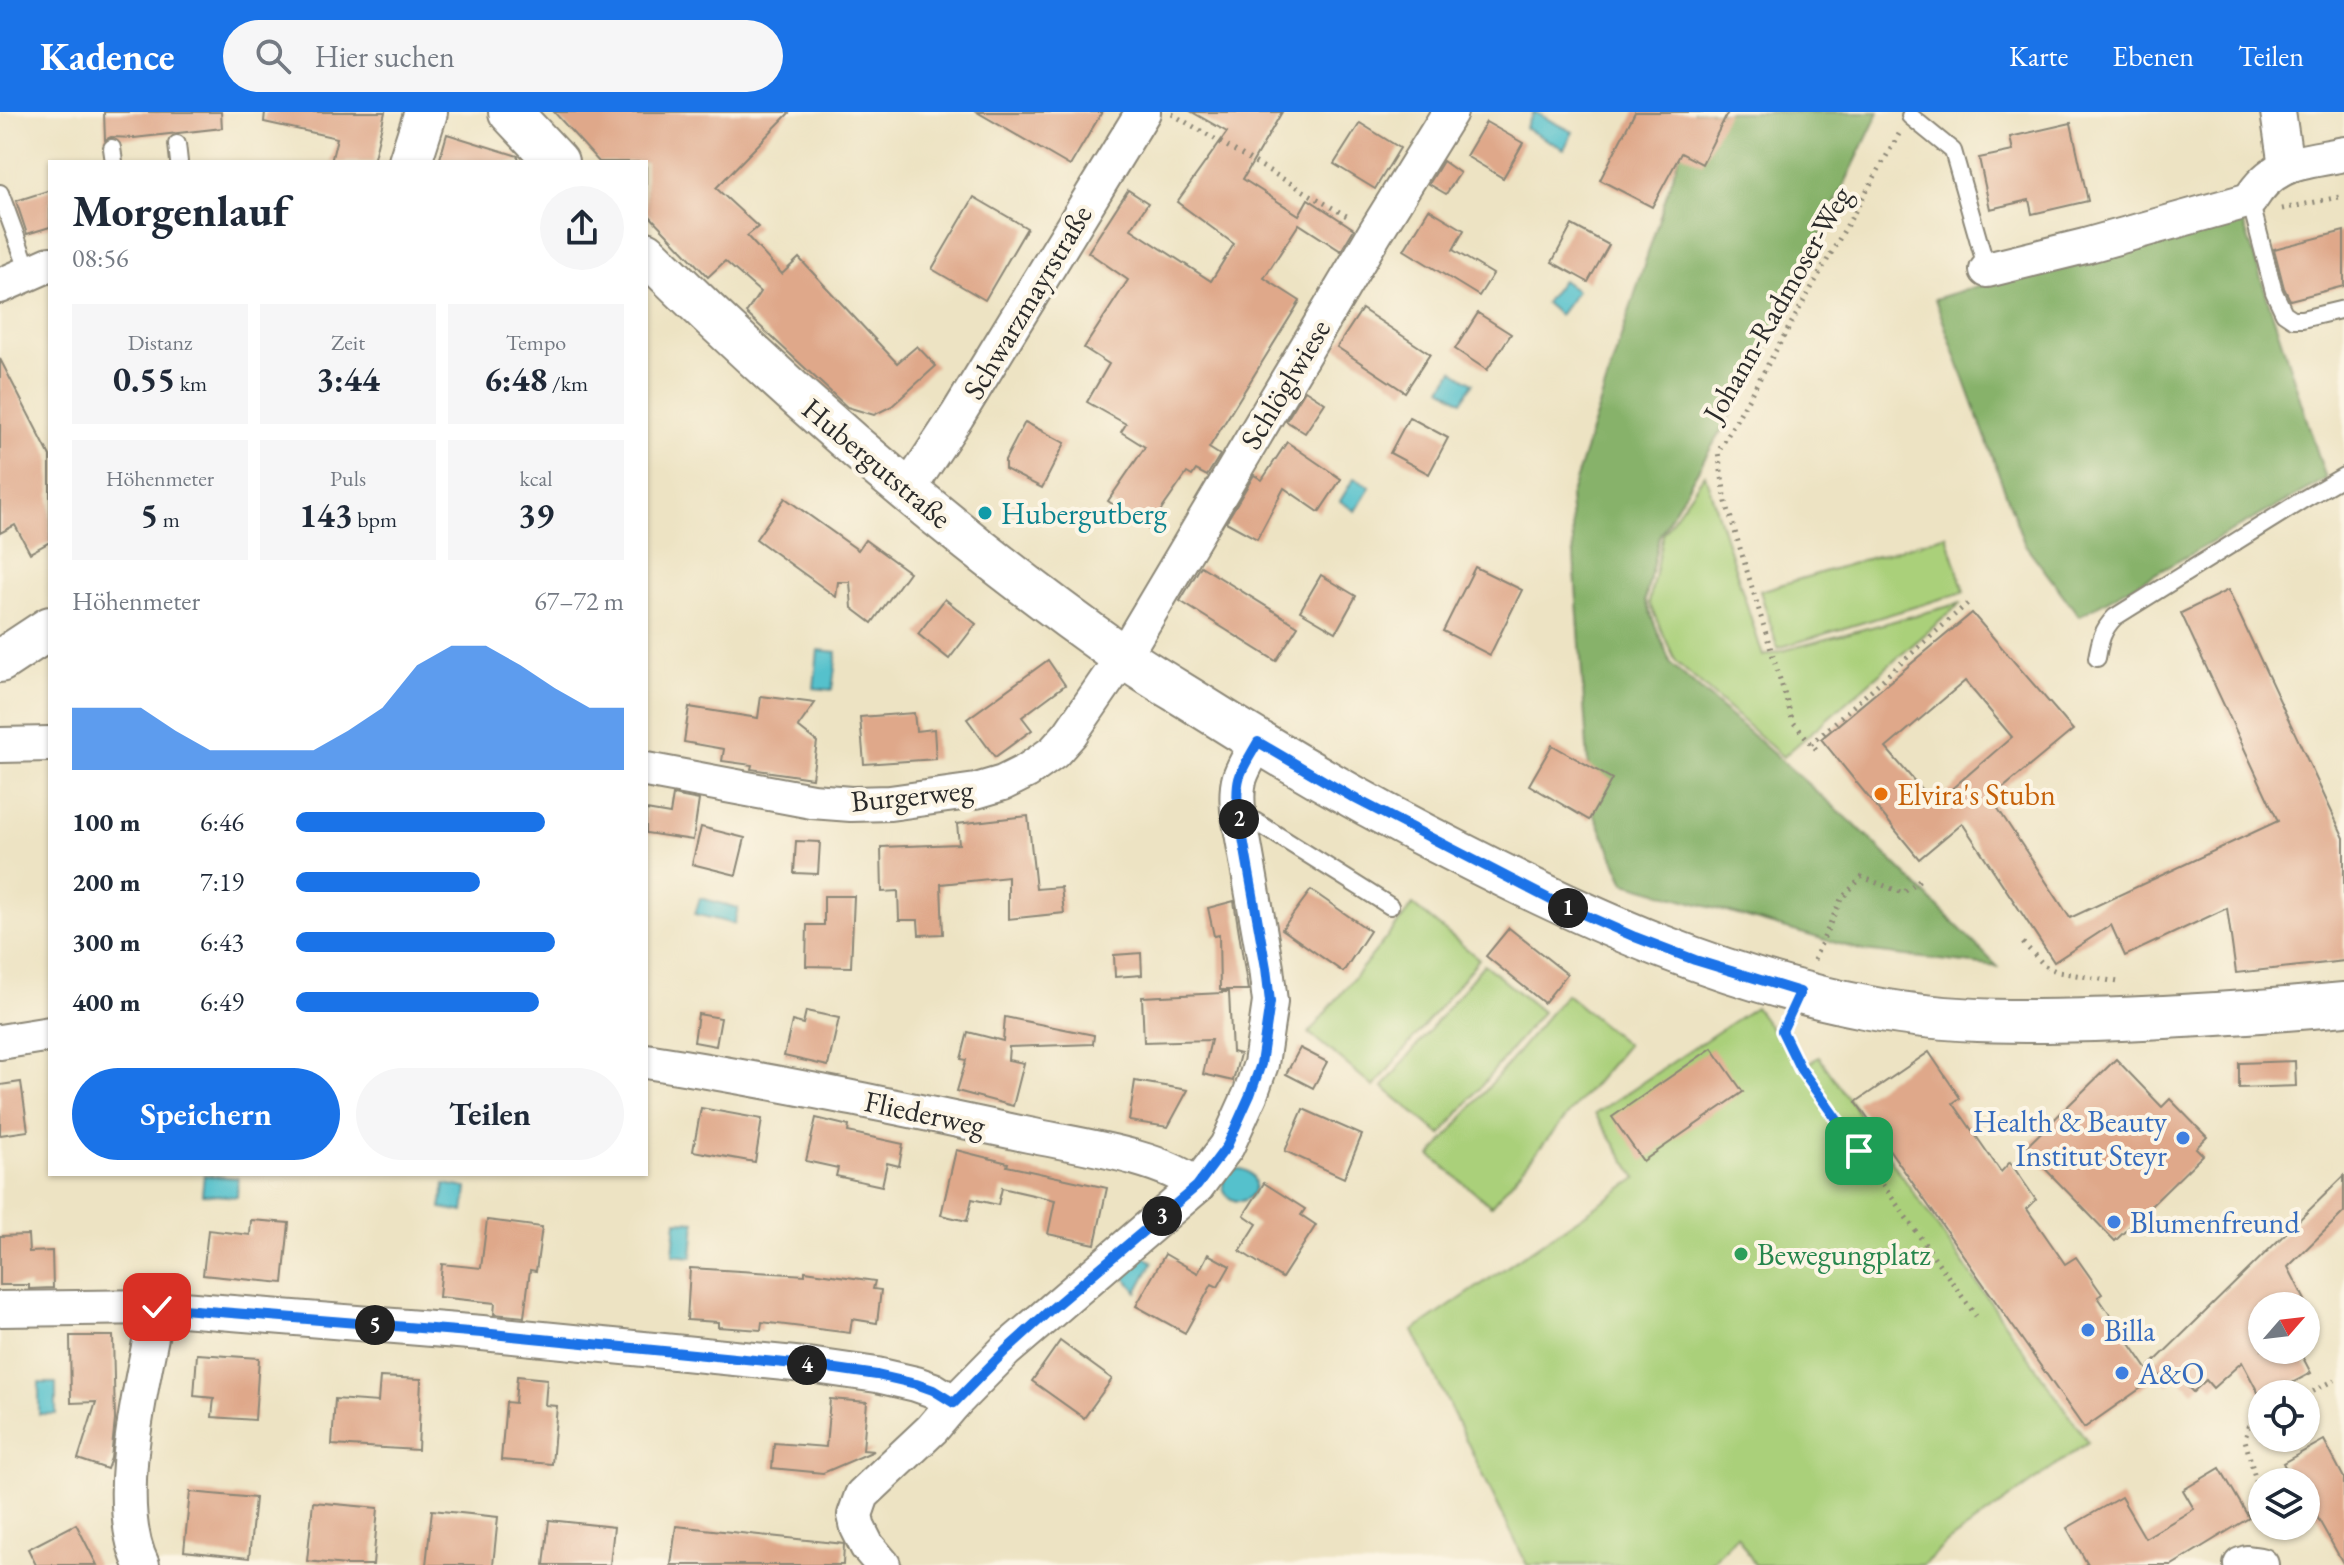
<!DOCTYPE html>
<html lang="de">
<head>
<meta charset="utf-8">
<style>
  body { margin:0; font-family:"EB Garamond",serif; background:#f6f6f7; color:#1f2937; height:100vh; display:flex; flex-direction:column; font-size:30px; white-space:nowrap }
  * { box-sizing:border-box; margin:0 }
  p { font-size:26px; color:#747a83 }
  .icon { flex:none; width:44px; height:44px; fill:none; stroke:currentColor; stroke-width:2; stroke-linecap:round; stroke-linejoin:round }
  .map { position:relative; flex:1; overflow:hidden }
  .sheet { position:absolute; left:48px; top:48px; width:600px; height:1016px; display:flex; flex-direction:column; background:#fff; border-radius:0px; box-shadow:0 2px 6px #0004 }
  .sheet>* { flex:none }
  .needle { width:52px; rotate:62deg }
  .fabs { position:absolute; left:2248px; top:1180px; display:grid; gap:16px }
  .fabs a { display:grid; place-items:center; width:72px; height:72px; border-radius:50%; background:#fff; box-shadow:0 2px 6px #0004; font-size:40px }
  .pin { position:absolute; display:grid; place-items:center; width:68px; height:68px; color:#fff; margin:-34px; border-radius:16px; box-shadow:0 4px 12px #0006 }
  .km { position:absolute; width:40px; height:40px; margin:-20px; border-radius:50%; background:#222; color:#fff; font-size:22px; line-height:40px; text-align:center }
  .round { display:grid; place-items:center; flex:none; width:84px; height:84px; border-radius:42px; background:#f6f6f7 }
  .headline { display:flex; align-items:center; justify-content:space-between; height:136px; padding:0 24px }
  h1 { font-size:44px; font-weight:700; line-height:60px }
  .figures { display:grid; grid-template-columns:repeat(3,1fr); gap:12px; height:136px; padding:8px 24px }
  .figures div { display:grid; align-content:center; border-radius:0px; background:#f6f6f7; text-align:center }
  .figures b { font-size:34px; font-weight:700 }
  .figures small { font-size:22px; font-weight:400 }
  .figures p { font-size:22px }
  .chart { height:224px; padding:16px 24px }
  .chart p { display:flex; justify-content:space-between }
  .chart svg { width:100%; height:144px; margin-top:8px; fill:#1a73e8; opacity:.7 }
  .cta { display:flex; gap:16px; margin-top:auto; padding:16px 24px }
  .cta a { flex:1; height:92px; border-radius:48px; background:#1a73e8; color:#fff; font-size:32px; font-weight:700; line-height:92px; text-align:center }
  .cta a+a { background:#f6f6f7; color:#1f2937 }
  ul { padding:0 24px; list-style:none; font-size:26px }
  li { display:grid; grid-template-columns:128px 96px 1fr; align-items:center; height:60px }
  li i { height:20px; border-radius:10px; background:#1a73e8 }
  header { display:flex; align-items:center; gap:48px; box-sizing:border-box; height:112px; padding:0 40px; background:#1a73e8; color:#fff }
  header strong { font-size:38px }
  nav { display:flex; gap:44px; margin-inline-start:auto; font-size:28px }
  .search { width:560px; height:72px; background:#f6f6f7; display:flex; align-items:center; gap:20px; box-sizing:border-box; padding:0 28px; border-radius:44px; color:#747a83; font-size:30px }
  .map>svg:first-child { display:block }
</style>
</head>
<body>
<header>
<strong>Kadence</strong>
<div class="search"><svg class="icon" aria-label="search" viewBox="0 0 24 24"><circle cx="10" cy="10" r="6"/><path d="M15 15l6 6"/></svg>Hier suchen</div>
<nav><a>Karte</a><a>Ebenen</a><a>Teilen</a></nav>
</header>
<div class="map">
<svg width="2344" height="1453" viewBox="0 0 2344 1453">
  <rect width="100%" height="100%" fill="#fcf5e5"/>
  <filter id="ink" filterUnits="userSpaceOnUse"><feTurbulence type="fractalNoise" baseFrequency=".0125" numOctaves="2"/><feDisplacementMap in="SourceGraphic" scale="16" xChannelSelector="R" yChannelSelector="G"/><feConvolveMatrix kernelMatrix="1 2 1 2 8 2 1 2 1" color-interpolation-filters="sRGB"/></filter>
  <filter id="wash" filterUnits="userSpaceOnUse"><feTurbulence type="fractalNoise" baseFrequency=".006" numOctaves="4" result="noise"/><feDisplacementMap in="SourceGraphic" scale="32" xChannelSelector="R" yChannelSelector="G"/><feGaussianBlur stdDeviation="1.8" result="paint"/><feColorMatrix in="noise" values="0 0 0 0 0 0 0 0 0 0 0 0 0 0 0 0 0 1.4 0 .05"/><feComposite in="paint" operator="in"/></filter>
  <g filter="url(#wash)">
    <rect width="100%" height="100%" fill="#ede3c3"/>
    <g fill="#aad07a" stroke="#6a7e52" stroke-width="2">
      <path d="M1705,362L1763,544L1961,491L1783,645L1676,550L1649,491L1663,421Z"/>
      <path d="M1947,423L1964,480L1778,536L1760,479Z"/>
      <path d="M1413,793L1479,847L1374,975L1309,921Z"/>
      <path d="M1484,852L1542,900L1441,1023L1383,975Z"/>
      <path d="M1566,882L1627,933L1491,1094L1431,1044Z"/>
      <path d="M1755,895L1800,956L1819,945L2088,1330L1948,1430L1923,1453H1755L1737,1423L1709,1453H1527L1413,1219L1637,1066L1595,1002Z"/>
    </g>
    <g fill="#87b26a" stroke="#596e4a" stroke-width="2">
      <path d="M1693,0H1879L1750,270L1659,424L1645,489L1671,552L1865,722L1998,855L1864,839L1625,771L1591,695L1570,385Z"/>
      <path d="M2243,110L2326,367L2079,504L2024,431L1935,187L1981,173Z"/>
    </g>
    <g fill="#54c1cc" stroke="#40767c" stroke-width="2">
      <path d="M1534,0L1573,20L1564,37L1525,16Z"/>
      <path d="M1562,168L1577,179L1559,203L1545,191Z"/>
      <path d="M1453,258L1473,271L1462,289L1442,276Z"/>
      <path d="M1354,366L1370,375L1355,399L1340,389Z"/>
      <path d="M818,538L837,540L832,578L814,576Z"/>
      <path d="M700,786L738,796L734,812L695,802Z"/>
      <circle cx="1239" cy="1073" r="16"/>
      <path d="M204,1063L238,1066L237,1085L202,1082Z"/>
      <path d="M445,1072L467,1076L464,1100L441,1096Z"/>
      <path d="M676,1109L695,1110L692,1145L673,1143Z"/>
      <path d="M1142,1143L1153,1150L1137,1180L1121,1160Z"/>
      <rect x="39" y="1271" width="17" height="31"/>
    </g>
    <g id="blocks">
      <g fill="#dfa88a" fill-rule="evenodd">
        <path d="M104,0H221L222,16L134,26L111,25L105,28Z"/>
        <path d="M265,0H385L373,50H331L337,26L264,10Z"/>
        <path d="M554,0H790L716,76L758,115L747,124L782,162L799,146L897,251L917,234L936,254L892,294L874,303L847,295L746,201L760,180L725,149L708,165L646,100V50H599Z"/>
        <path d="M977,0H1102L1070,54Z"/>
        <path d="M1192,0H1282L1243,67L1299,103L1308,87L1354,117L1341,139L1299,112L1264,166L1300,189L1209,336L1220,343L1207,364L1196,358L1192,364L1187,361L1148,417L1108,389L1145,335L1121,320L1126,312L1087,290L1109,252L1084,236L1128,168L1088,140L1128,78L1148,91L1131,117L1211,169L1234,132L1177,90L1227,20Z"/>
        <path d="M1635,0H1728L1702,52L1681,41L1652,95L1600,68Z"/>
        <path d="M1486,10L1523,31L1503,66L1466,44Z"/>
        <path d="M1360,11L1400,36L1375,77L1334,52Z"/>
        <path d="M2071,11L2088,89L2032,102L2029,88L1990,97L1979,46L2013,39L2010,25Z"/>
        <path d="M447,22L518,44L519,50H439Z"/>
        <path d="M1443,49L1460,61L1446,82L1429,72Z"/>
        <path d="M50,78V115L27,122L16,89Z"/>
        <path d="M974,85L1027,116L985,188L932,157Z"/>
        <path d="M1429,97L1464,118L1453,138L1493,162L1479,184L1404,138Z"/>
        <path d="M1572,113L1609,133L1588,170L1552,150Z"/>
        <path d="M2344,119V174L2290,188L2284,176L2274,137Z"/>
        <path d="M1362,197L1430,242L1405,280L1337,235Z"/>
        <path d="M1478,201L1511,222L1487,258L1455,237Z"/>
        <path d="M0,247L50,344V430L30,441L15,413L0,421Z"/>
        <path d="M1305,278L1325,291L1305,321L1286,309Z"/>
        <path d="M1409,305L1448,326L1429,362L1390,341Z"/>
        <path d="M1025,310L1065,331L1042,376L1005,357V348Z"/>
        <path d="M1287,330L1341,367L1319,400L1284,376L1257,427L1226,410L1254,363L1262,368Z"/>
        <path d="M785,386L858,438L865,428L909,460L872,511L852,496L850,470H838L836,485L756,427Z"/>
        <path d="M1201,454L1298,514L1276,549L1180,489Z"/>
        <path d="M1475,455L1522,478L1490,543L1443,519Z"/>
        <path d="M1321,463L1356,484L1336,520L1300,499Z"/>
        <path d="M2228,478L2344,726V849L2236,861L2227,796L2125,844L2111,813L2054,850L1962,711L1919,747L1821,627L1972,501L2073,618L1991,686L2070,806L2278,709L2181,501ZM1965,569L2012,625L1934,692L1886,636Z"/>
        <path d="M945,487L976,512L949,547L918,522Z"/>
        <path d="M1048,548L1065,573L1022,605L1032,618L995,645L967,607Z"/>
        <path d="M761,584L815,591L798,615L817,630L812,666L751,657L752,653L722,649L724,637L684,630L689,595L758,606Z"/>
        <path d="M914,601L916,619L934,617L936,647L864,652L860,605Z"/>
        <path d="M1552,633L1612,667L1589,708L1529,673Z"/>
        <path d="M673,683L699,688L693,728L646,721V698L670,702Z"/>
        <path d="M1028,704L1036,777L1061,775L1064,801L1008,807V765L941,772L943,822L919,823L918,808H899L898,779L882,780L881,735L959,732L957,712Z"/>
        <path d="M701,715L745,726L736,763L692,752Z"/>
        <path d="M796,729L820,730L818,762L794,761Z"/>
        <path d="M1311,778L1370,819L1343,860L1282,817Z"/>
        <path d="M824,784H854L851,855L806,854L807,813H824Z"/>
        <path d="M1234,789L1248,878H1220L1219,823L1214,824L1208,796Z"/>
        <path d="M1509,816L1567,862L1544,891L1486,844Z"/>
        <path d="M1141,841L1142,863L1115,865L1114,843Z"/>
        <path d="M1222,880H1229L1232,940L1240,942L1233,969L1203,962L1211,928L1144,930L1142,885L1222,881Z"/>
        <path d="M806,899L839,906L828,954L784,944L792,909L803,912Z"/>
        <path d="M698,902L721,906L716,934L694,930Z"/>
        <path d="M1005,905L1094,923L1093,932L1009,935L1008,948L1024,951L1013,994L957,979L966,948L961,947L968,920L1003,929Z"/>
        <path d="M1300,936L1327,950L1313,976L1286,962Z"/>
        <path d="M1712,936L1743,980L1643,1049L1612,1005Z"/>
        <path d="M1929,940L1960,986L1953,991L2001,1060L2010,1050L2036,1088L2027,1097L2065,1152L2076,1145L2102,1182L2098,1185L2154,1267L2084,1316L1856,990Z"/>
        <path d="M2116,947L2162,995L2170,987L2207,1025L2196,1036L2203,1043L2115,1129L2025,1036Z"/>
        <path d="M2295,949L2296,974L2239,976V951Z"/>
        <path d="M1135,969L1188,978L1168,1015L1129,1009Z"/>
        <path d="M21,970L28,1019L0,1023V973Z"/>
        <path d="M701,996L762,1007L755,1050L693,1039Z"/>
        <path d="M1303,997L1362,1023L1344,1066L1285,1039Z"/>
        <path d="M816,1006L849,1014L848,1020L903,1032L899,1054L887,1051L882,1074L836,1064L838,1056L806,1049Z"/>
        <path d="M956,1038L1008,1051L1007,1054L1107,1076L1095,1132L1048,1122L1055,1088L1002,1076L998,1093L972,1087L967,1109L941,1103Z"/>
        <path d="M2344,1064V1100L2288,1155L2308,1194H2262V1238H2299L2311,1261L2271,1282H2262V1288L2242,1250L2213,1276L2206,1268L2193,1280L2177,1264L2168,1273L2150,1254Z"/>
        <path d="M1264,1071L1305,1097L1301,1103L1316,1113L1282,1166L1240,1139L1257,1112L1244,1103Z"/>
        <path d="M251,1108L289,1111L283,1171L203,1163L208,1118L250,1123Z"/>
        <path d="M487,1108L542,1115L536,1159L530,1158L524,1205L494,1202L495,1191L439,1185L442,1152L481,1156Z"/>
        <path d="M28,1123L29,1140L52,1139L53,1176L29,1177V1173H0V1124Z"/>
        <path d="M1165,1142L1198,1161L1208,1142L1230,1154L1218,1175L1212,1172L1185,1221L1136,1194Z"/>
        <path d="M690,1156L805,1163V1159L875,1169L873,1177L881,1178L877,1211L852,1207L850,1221L762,1210L761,1218L718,1215V1210L687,1208Z"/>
        <path d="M70,1224H113L115,1308L111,1346L107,1357L78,1347L96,1290L71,1291Z"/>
        <path d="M1060,1229L1112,1267L1084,1306L1032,1269Z"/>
        <path d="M197,1242L259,1246L255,1308L212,1305L214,1286L194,1284Z"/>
        <path d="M517,1264L547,1267L545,1293L557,1294L552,1352L501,1348L506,1290L515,1291Z"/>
        <path d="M380,1265L421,1267L418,1338L332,1333L335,1287L378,1290Z"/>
        <path d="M830,1287L867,1290L863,1338L874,1339L823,1361L772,1356L774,1331L826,1335Z"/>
        <path d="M2324,1328L2344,1366V1453L2315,1401L2306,1406V1370H2293L2283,1351Z"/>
        <path d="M2220,1356L2249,1406L2172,1453H2088L2067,1416L2121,1385L2145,1426L2194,1397L2183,1378Z"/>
        <path d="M190,1380L255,1386L249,1446L184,1439Z"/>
        <path d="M313,1390L378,1396L373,1453H346L307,1449Z"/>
        <path d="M432,1398L498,1405L493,1453H426Z"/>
        <path d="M549,1408L614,1415L610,1453H544Z"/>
        <path d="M76,1412L97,1453H36L28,1437Z"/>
        <path d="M676,1414L844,1432L843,1453H671Z"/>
      </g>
    </g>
  </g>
  <g filter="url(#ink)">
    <use href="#blocks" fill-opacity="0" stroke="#8c8777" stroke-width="2"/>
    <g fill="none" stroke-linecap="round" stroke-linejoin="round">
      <g stroke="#8c8777" stroke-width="20">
        <g id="service">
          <path d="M1910,4L1953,39L1987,158"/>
          <path d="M177,32L179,50"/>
          <path d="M112,36L114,50"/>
          <path d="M0,81L29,160"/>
          <path d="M2250,88L2274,180L2284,201L2293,207H2302L2344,197"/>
          <path d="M2097,546C2100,529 2102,518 2115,505L2304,387L2344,364"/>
          <path d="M1239,699L1390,794"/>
        </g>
      </g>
      <g stroke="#8c8777" stroke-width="38">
        <g id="minor">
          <path d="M2278,0L2286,54"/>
          <path d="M1987,158L2085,134L2250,88C2274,48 2303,51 2344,42"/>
          <path d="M0,174L50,152"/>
          <path d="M908,378L957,304L1143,0"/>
          <path d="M0,633L50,632"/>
          <path d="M646,658L812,689L851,692L890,691L976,679L1003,671L1027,659L1054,640L1070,622L1123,545L1375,121L1450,0"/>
          <path d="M0,930L50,922"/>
          <path d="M646,949C775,969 902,996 1029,1023C1075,1033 1162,1044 1197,1074"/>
          <path d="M0,1197L157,1195L482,1221L815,1254L877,1263L916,1272L933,1278L954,1291"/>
          <path d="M142,1453C110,1389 144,1265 157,1195"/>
          <path d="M883,1453L867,1434L858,1416L855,1403L862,1383L932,1317L954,1291L1006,1238L1197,1074L1227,1034L1250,983L1261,952L1270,890L1266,856L1238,698C1235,665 1242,659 1258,630"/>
          <path d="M2241,1453L2247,1451L2261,1453"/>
        </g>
      </g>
      <g stroke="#8c8777" stroke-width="46">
        <g id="tertiary">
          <path d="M510,0L557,50"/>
          <path d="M410,50L426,0"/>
          <path d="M646,141C793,286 951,423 1119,542C1146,561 1174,577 1201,594C1286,648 1373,698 1463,743C1592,809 1726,869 1870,896C1953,912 2037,910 2121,907C2196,904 2270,899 2344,892"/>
          <path d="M0,549L50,516"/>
        </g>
      </g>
      <g stroke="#8c8777" stroke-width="5" stroke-dasharray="2 6" stroke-linecap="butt">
        <path d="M1172,2L1350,106"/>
        <path d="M2282,97L2344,84"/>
        <path d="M1811,632L1969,490"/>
        <path d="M1816,637L1793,610L1726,390L1718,340L1899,22"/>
        <path d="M2023,831L2045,854L2058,860L2118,870"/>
        <path d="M1814,848L1841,787L1862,765L1903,781L1923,765"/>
        <path d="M1786,912L1782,919L1800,956L1976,1204"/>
        <path d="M2306,1283L2335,1268"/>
        <path d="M2262,1305L2248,1315L2245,1328L2262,1391"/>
      </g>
      <use href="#service" stroke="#fff" stroke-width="16"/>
      <use href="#minor" stroke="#fff" stroke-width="34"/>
      <use href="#tertiary" stroke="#fff" stroke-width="42"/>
    </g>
  </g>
  <g fill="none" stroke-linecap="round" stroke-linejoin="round" filter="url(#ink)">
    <g stroke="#fff" stroke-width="16">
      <path id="route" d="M157,1195L482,1221L815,1254L877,1263L916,1272L933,1278L954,1291L1006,1238L1049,1199L1197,1074L1227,1034L1250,983L1261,952L1270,890L1266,856L1238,698C1235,663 1241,660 1258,630L1352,685L1553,789L1635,825L1695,848L1800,880L1782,919L1800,956L1859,1039"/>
    </g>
    <use href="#route" stroke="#1a73e8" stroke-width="10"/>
  </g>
  <circle fill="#0f9aa8" stroke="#fcf5e5" stroke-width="3" cx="985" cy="401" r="8"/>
  <circle fill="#e8710a" stroke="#fcf5e5" stroke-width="3" cx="1881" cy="682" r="8"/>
  <g fill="#3f7fe0" stroke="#fcf5e5" stroke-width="3">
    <circle cx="2183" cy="1026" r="8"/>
    <circle cx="2114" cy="1110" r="8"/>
    <circle cx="2088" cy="1218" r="8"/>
    <circle cx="2122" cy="1261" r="8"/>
  </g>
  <circle fill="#2e9e5b" stroke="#fcf5e5" stroke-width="3" cx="1741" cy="1142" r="8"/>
  <g text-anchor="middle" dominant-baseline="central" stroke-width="8" stroke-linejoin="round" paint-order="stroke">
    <g font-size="30" fill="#2b2b2b" stroke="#fcf5e5">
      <text transform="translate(1027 190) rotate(-59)">Schwarzmayrstraße</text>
      <text transform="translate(1777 192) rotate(-60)">Johann-Radmoser-Weg</text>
      <text transform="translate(1285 272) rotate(-59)">Schlöglwiese</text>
      <text transform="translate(877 351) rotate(40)">Hubergutstraße</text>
      <text transform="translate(912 683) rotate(-6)">Burgerweg</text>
      <text transform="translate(925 1001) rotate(12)">Fliederweg</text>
    </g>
    <g font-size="30" fill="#0d838f" stroke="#fcf5e5" text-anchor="start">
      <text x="1001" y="401">Hubergutberg</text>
    </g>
    <g font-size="30" fill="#c56008" stroke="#fcf5e5" text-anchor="start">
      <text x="1897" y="682">Elvira's Stubn</text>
    </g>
    <g font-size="30" fill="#366cbe" stroke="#fcf5e5" text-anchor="start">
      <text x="2167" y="1009" text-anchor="end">Health &amp; Beauty<tspan x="2167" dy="34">Institut Steyr</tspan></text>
      <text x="2130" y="1110">Blumenfreund</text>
      <text x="2104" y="1218">Billa</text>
      <text x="2138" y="1261">A&amp;O</text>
    </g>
    <g font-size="30" fill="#27864d" stroke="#fcf5e5" text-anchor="start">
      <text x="1757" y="1142">Bewegungplatz</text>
    </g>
  </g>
</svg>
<div class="fabs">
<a><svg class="needle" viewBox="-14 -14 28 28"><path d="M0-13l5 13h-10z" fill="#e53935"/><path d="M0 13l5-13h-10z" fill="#747a83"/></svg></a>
<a><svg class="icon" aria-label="locate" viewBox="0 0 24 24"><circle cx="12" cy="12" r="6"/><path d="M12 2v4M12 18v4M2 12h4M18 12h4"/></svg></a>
<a><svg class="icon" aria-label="layers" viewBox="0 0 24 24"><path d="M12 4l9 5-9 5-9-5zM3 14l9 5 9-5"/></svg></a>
</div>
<div class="pin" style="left:1859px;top:1039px;background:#1e9e55"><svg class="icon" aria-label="arrive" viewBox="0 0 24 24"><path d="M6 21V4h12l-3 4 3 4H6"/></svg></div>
<div class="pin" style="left:157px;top:1195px;background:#d93025"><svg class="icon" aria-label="check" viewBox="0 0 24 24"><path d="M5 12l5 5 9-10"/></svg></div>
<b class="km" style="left:1568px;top:796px">1</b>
<b class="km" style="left:1239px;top:707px">2</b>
<b class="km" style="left:1162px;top:1104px">3</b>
<b class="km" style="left:807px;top:1253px">4</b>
<b class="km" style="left:375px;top:1213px">5</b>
<section class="sheet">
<div class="headline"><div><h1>Morgenlauf</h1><p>08:56</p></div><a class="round"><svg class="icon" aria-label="share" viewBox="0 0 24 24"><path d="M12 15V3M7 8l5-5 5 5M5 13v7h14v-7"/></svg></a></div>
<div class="figures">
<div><p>Distanz</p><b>0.55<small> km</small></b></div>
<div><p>Zeit</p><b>3:44</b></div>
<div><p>Tempo</p><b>6:48<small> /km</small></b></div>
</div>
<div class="figures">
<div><p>Höhenmeter</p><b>5<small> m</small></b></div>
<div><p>Puls</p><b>143<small> bpm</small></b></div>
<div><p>kcal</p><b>39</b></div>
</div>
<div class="chart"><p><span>Höhenmeter</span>67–72 m</p>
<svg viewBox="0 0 160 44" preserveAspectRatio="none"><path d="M0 44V25L10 25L20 25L30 32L40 38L50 38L60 38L70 38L80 32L90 25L100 12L110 6L120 6L130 12L140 19L150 25L160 25V44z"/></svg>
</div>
<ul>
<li><b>100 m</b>6:46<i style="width:76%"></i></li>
<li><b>200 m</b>7:19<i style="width:56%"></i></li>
<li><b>300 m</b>6:43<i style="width:79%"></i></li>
<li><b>400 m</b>6:49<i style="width:74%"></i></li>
</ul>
<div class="cta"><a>Speichern</a><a>Teilen</a></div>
</section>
</div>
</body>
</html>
